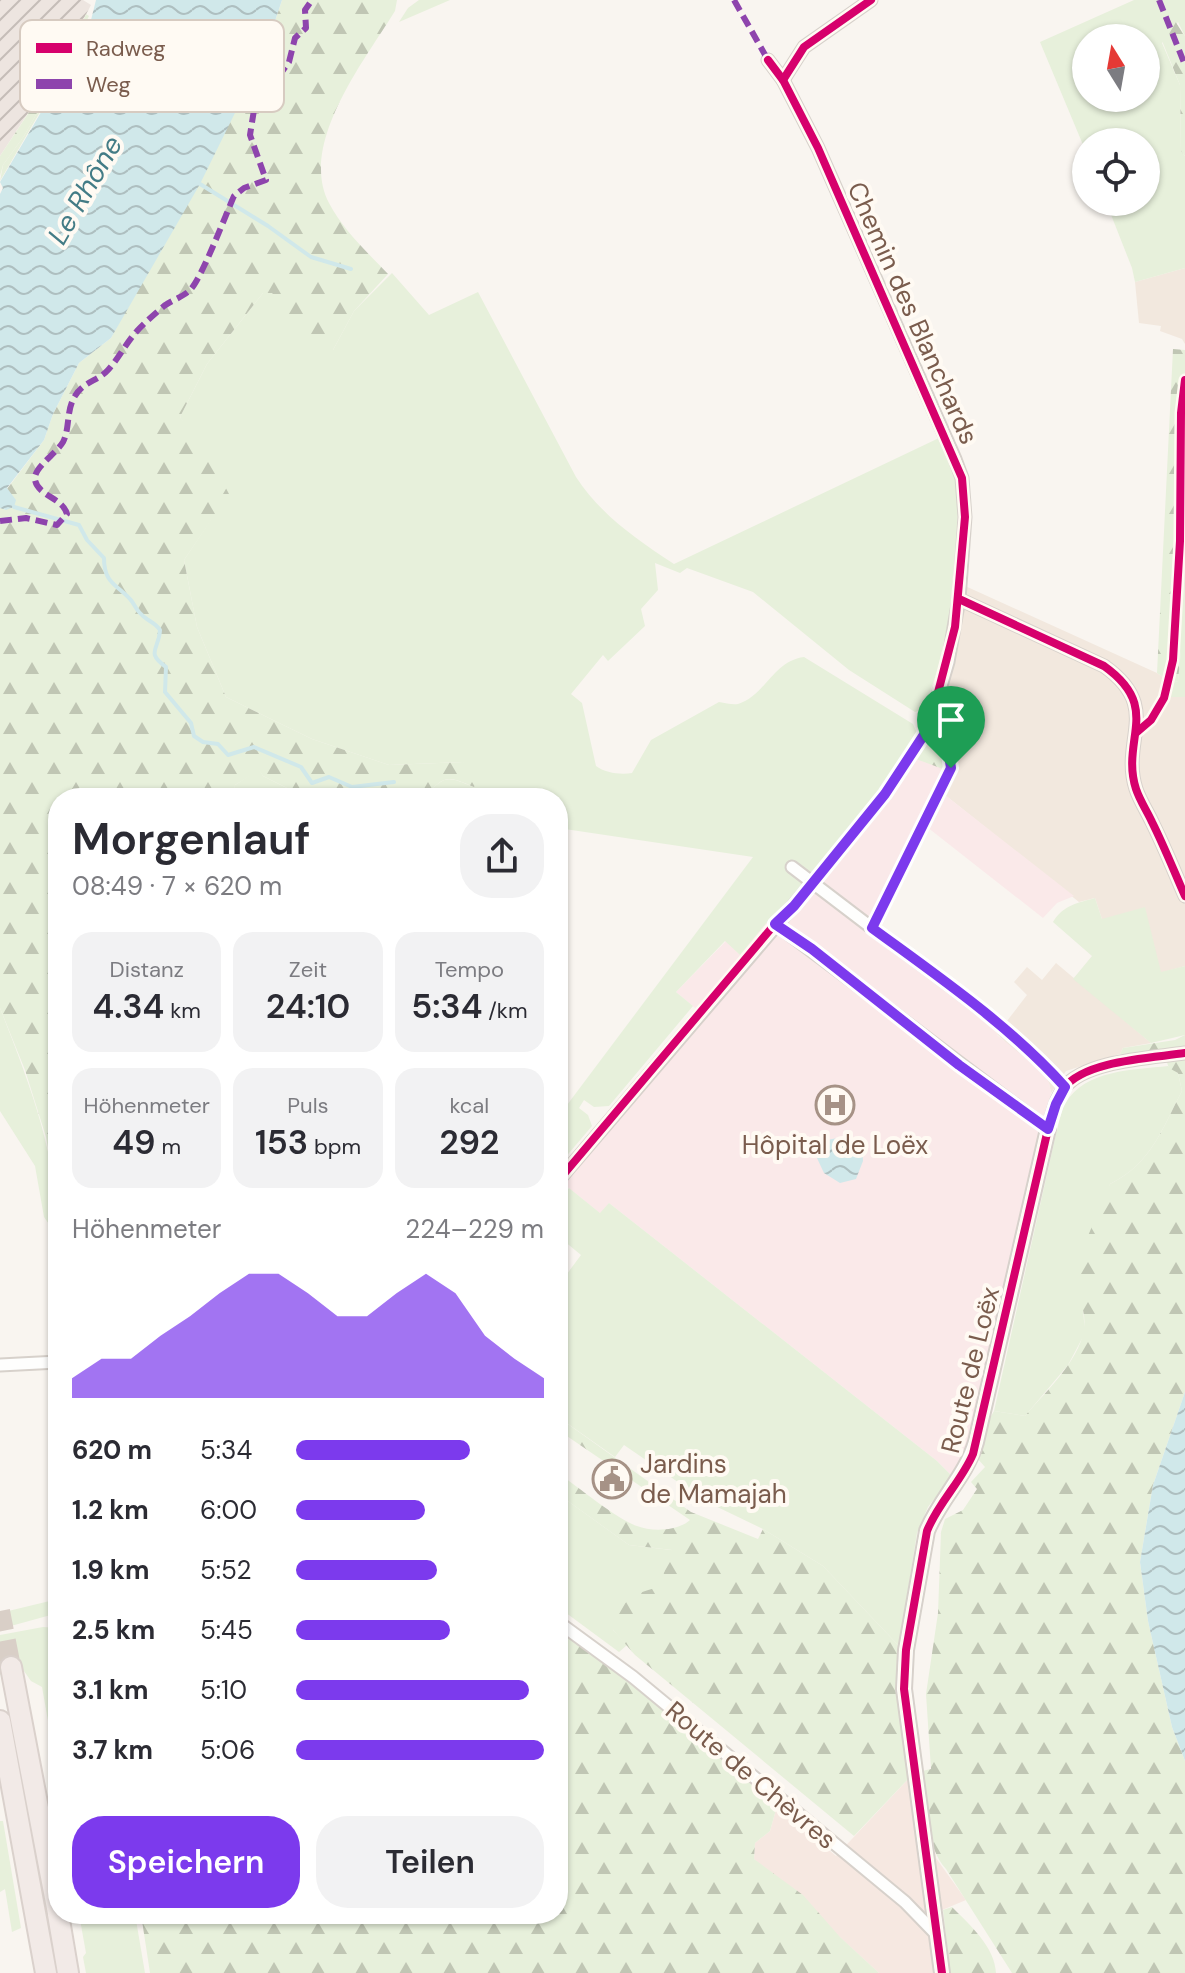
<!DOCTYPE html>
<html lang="de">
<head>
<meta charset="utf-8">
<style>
  body { margin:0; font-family:"DM Sans",sans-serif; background:#f2f2f3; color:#2b2b33; height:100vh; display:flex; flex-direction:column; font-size:30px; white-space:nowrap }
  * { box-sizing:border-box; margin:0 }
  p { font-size:26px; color:#7c7c81 }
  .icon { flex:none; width:44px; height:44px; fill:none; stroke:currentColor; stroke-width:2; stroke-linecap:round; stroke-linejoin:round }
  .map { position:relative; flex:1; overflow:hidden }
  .panel { position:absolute; left:48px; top:788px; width:520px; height:1136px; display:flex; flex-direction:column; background:#fff; border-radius:32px; box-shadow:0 2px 6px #0004 }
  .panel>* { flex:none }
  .needle { width:52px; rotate:349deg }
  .fabs { position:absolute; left:1072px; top:24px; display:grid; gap:16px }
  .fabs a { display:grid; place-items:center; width:88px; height:88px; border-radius:50%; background:#fff; box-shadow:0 2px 6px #0004; font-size:40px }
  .pin { position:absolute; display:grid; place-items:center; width:68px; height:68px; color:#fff; margin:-82px -34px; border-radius:50% 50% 50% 0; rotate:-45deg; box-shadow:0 0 8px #0007 }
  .pin .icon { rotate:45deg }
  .round { display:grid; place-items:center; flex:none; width:84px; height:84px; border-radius:32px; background:#f2f2f3 }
  .headline { display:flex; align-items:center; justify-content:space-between; height:136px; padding:0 24px }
  h1 { font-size:44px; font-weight:600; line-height:60px }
  .metrics { display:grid; grid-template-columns:repeat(3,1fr); gap:12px; height:136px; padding:8px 24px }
  .metrics div { display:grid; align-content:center; border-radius:20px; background:#f2f2f3; text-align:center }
  .metrics b { font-size:34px; font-weight:600 }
  .metrics small { font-size:22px; font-weight:400 }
  .metrics p { font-size:22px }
  .chart { height:224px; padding:16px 24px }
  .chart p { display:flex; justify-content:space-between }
  .chart svg { width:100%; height:144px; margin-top:8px; fill:#7c3aed; opacity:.7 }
  .cta { display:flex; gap:16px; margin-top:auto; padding:16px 24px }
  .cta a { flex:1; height:92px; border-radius:32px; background:#7c3aed; color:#fff; font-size:32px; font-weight:600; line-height:92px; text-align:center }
  .cta a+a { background:#f2f2f3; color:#2b2b33 }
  ul { padding:0 24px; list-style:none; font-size:26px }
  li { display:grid; grid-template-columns:128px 96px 1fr; align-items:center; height:60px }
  li i { height:20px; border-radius:10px; background:#7c3aed }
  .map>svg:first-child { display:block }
</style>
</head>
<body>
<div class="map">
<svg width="1185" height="1973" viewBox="0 0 1185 1973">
  <defs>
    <pattern id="industrial-furrows" width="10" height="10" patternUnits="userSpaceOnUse" patternTransform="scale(2)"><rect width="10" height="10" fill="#ede5e0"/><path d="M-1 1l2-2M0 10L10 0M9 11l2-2" fill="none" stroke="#c5bdb8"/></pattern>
    <pattern id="forest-firs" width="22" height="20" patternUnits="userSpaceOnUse" patternTransform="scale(2)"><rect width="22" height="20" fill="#e7f0db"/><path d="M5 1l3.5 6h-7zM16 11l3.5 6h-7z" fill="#c0c6b4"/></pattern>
    <pattern id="water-waves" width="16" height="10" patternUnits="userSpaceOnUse" patternTransform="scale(2)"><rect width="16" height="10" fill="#d0e8ea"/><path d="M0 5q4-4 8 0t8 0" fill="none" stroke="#aebfc0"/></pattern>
  </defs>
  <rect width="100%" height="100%" fill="#f9f5f0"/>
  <g fill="#f2e8de">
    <path d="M1185,268V344L1182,339L1160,331L1161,326L1139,323L1135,282Z"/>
    <path d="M952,580L1157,673L1172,683L1168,697H1185V966L1161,973L1102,919L1095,898L1079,902L945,795L955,773L905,755L917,733L938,669L950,613Z"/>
    <path d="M1056,963L1151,1043L1123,1048L1120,1054L1066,1071L1051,1093L1049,1083L997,1034L1027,995L1014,982L1027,967L1042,980Z"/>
  </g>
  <path fill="#f6e8e1" d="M922,1771L936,1858L966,1900L935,1913L936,1973H879L754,1859L755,1843L770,1831L777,1806L836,1856L911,1776Z"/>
  <path fill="url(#industrial-furrows)" d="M0,0H83L91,5L55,72L0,156Z"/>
  <path fill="#fae9e9" d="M905,755L956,773L945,795L1074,896L1057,903L1043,918L927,827L879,933L1003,1027L997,1035L1044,1073L1049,1083L1051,1093L967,1456L952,1476L937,1461L609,1203L601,1214L559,1180L700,1012L676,992L726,941L740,955L768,921L784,908Z"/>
  <g fill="#e7f0db" fill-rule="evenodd">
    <path d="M419,0H450L399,22L408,8Z"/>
    <path d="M1134,0H1185V36L1178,22L1162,43L1180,85L1181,151L1185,156V268L1135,282L1132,268L1106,202H1146V142H1086V152L1040,42ZM1086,38H1146V98H1086Z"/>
    <path d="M73,49L76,50L0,181L3,165L24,136Z"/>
    <path d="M392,273L429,315L478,292L576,477C601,515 636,539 674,564L939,438L954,474L959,501L950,613L938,669L924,709L915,712L849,670L753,592L687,568L680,573L655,563L658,590L641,609L645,626L608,661L603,655L571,694L582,703L596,766C605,773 621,775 632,773L651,740L719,702C726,703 732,705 738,704C765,696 773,661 804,657L913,724L917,733L879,793L784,908L768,921L740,955L725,941L676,992L693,1006L609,1106L594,1107L584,1100L579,1108L588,1115L592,1126L558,1166V1117L753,857L558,828V798H422C446,776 444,775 474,787L463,762L389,765L312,739L226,697L197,627L184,560L228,494L180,417L207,364L263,293H272L333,350L354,311Z"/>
    <path d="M1178,625H1185V697H1168L1172,683L1178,681L1181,650L1178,640Z"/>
    <path d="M259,769L263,776L307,798H234L235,785Z"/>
    <path d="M1095,898L1102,919L1145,907L1161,972L1185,966V1035L1151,1043L1073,979L1092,956L1053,922C1063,905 1078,903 1095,898Z"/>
    <path d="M0,1008C29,1082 58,1156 58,1237L44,1217L35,1166L0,1111Z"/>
    <path d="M1168,1066L1178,1073L1182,1091C1162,1129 1151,1164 1110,1184L1083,1309L1085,1333L1068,1365L1025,1416L994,1411L1056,1134C1059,1124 1060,1113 1065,1104C1085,1069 1134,1070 1168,1066Z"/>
    <path d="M569,1188L600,1213L609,1203L937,1461L952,1476L928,1507L917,1533L899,1646L823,1566L763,1529L707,1502L624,1445L615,1457L558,1417V1286L581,1255L558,1236V1200Z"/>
    <path d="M558,1494L629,1545L688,1552L710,1562L613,1630L627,1645L619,1652L558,1607Z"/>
    <path d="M58,1599V1613L0,1629V1613Z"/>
    <path d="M43,1627L58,1628V1810L52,1780L53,1749L42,1687L31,1681L19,1664L6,1675H0V1635Z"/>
    <path d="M0,1821H3L21,1928L12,1932L5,1889L0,1892Z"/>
    <path d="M79,1914H135L145,1973H86L83,1957L86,1953Z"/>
  </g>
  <g fill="url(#forest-firs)">
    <path d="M282,0H397L395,11C365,60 298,144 329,203C343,230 367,252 388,274L354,311L333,350L321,353L272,293H263L207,364L180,417L208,454L229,494L184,560L197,627L226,697L312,739L389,765L463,762L484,774L474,787C444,774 446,776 422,798H307L263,776L259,770L235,785L234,798H58V1203L46,1137L25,1070L0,1008V508L6,510L7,489L44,440L53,414L79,363L111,338L264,54Z"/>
    <path d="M86,14L89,16L81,33H85L76,50L73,49L24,136L3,165L0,176V156L55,73L78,33Z"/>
    <path d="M1173,18L1185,36V156L1181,151L1180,85L1158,31L1162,25Z"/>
    <path d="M1173,349L1185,350V625H1178L1181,650L1178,681L1172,683L1157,673Z"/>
    <path d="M932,745L941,752L943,769L916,759L924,747Z"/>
    <path d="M1185,1035V1392L1153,1485L1140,1562L1148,1621L1172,1727L1185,1761V1973H1012L946,1869C925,1846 926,1801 922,1771L931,1769L926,1694L938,1613L941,1532L945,1519L963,1510L977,1489L971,1482L985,1467L977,1458L986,1425L994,1411L1025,1416C1048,1388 1093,1350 1083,1310C1081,1301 1073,1291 1068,1283L1110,1184C1151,1164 1162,1129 1182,1091L1178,1073L1169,1068L1163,1052L1120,1054L1123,1048L1175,1040Z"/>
    <path d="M558,1417L691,1512L758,1539L763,1529L823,1566L899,1646L897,1682L911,1776L854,1836L635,1655L613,1630C624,1598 627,1596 659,1587L672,1550L629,1545L558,1494V1473C577,1486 618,1520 637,1526C652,1532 678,1531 690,1520L558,1430Z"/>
    <path d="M558,1628L621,1674L777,1806L770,1831L755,1843L754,1859L803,1895L840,1937L879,1973H150L141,1914H558Z"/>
    <path d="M952,1907C970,1925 995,1947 996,1973H950L943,1910Z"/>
  </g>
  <g fill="url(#water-waves)">
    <path d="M96,0H282L264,54L200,184L111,338L79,363L53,414L44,440L7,488L16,500L14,507L6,510L0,508V194L3,188L0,182L81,44L91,20Z"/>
    <path d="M843,1137L862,1144L863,1161L856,1179L840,1183L824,1173L816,1156L827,1140Z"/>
    <path d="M1185,1392V1761L1172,1727L1148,1621L1140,1562L1153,1485Z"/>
  </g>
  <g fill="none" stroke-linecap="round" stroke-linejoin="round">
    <g stroke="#d0e8ea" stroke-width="4">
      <path d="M200,184L268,226L311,257L351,269"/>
      <path d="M14,507L79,525L87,540L104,558C104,583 116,584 130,599C134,603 136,610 141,614C147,621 155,622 160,630C159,650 145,652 166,667L165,692L191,723L194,736L203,742L218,744L228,755L254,747L301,767L312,783L329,777L352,787L394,782"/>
    </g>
    <path stroke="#d9cfc7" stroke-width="20" stroke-dasharray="20 10" stroke-linecap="butt" d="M0,1611L11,1667"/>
    <g stroke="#d7d1cb" stroke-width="15">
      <g id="minor">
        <path d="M768,60L783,80L818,148L955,459L962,478L965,517L959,599L948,662L929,727L885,794L815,880"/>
        <path d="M783,80L804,47L871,0"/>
        <path d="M959,599L1104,666C1163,708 1120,739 1136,789C1140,801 1147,811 1152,822C1164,846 1174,871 1185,896"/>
        <path d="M929,727L948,748L951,768L872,928C939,978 1009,1025 1065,1087"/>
        <path d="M792,867L872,928"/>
        <path d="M775,924C867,991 956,1062 1048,1129C1052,1115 1055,1100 1064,1088C1085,1060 1153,1058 1185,1053"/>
        <path d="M558,1181L810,886"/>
        <path d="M0,1365L58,1362"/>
        <path d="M558,1622L633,1677L905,1902L937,1935"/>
      </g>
    </g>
    <g stroke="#d7d1cb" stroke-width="18">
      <path id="tertiary" d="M942,1973L904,1689L906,1650L927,1531C940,1499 966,1476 976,1442L1048,1129"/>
    </g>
    <g stroke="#dad1cc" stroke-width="24">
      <g id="motorway">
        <path d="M11,1667L58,1913"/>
        <path d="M0,1721L46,1973"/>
        <path d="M58,1914L68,1973"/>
      </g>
    </g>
    <use href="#minor" stroke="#fefefd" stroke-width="11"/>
    <use href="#tertiary" stroke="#fefefd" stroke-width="14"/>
    <use href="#motorway" stroke="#f2eae7" stroke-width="20"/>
    <g stroke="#d7d1cb" stroke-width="15" stroke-linecap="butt">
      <path id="minor-bridge" d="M810,886L815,880"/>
    </g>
    <use href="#minor-bridge" stroke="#fefefd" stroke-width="11"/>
    <g stroke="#8e44ad" stroke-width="6" stroke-dasharray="12 6" stroke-linecap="butt">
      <path d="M734,0L768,60"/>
      <path d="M1159,0L1185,65"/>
      <path d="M0,521L26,518L57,525L67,514C63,498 38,496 35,480C33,468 56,454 63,442C70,429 66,410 75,396C83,382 98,381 108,370C119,358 126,343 137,331C144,323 156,313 164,306C172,300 183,297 190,290C201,280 226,214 234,196L244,188L266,180L250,135L254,110L289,62L295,38L306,28L305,10L312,0"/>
    </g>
    <g stroke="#fffaf3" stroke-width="13">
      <g id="cycleway">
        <path d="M783,80L804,47L871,0"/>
        <path d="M959,599L1104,666C1163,708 1120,739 1136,789C1140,801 1147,811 1152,822C1164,846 1174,871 1185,896"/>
        <path d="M1137,732L1151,720L1164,698L1173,660L1180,541L1181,413L1185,380"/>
        <path d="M558,1181L775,924L794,906L885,794L929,727L955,627L965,517L962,478L818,148L783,80L768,60"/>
        <path d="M942,1973L904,1689L906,1650L927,1531C938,1503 961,1482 973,1454L1048,1129C1052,1115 1055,1100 1064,1088C1085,1060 1153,1058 1185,1053"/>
      </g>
    </g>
    <use href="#cycleway" stroke="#d6006c" stroke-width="8"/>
  </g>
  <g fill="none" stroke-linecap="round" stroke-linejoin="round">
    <g stroke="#fff" stroke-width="16">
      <path id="route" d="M929,727L948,748L951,768L872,928C939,977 1009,1025 1065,1087L1056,1104L1048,1129L959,1065L812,949L775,924L794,906L885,794Z"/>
    </g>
    <use href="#route" stroke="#7c3aed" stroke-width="10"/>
  </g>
  <defs>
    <g id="hospital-ring" transform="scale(2)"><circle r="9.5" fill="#fffaf3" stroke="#a69286" stroke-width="1.5"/><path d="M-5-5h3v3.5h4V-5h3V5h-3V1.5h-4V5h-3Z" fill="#a69286"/></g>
    <g id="civic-ring" transform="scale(2)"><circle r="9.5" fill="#fffaf3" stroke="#a69286" stroke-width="1.5"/><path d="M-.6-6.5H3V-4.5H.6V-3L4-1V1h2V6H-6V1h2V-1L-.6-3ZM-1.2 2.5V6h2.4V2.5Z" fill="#a69286"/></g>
  </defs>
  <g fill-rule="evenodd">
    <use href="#hospital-ring" x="835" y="1105"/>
    <use href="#civic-ring" x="612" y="1479"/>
  </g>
  <g text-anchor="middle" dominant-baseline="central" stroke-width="8" stroke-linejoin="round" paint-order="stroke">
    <g font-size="26" fill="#7a5c4d" stroke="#fffaf3">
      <text transform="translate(913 313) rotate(66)">Chemin des Blanchards</text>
      <text transform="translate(970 1370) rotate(-76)">Route de Loëx</text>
      <text transform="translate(751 1775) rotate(40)">Route de Chèvres</text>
    </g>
    <g font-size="26" fill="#7a5c4d" stroke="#fffaf3">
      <text x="835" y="1145">Hôpital de Loëx</text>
      <text x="640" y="1464" text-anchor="start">Jardins<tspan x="640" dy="30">de Mamajah</tspan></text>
    </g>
    <g font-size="28" font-style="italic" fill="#437c86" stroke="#fffaf3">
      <text transform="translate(85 190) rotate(-60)">Le Rhône</text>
    </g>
  </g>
  <rect x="20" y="20" width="264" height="92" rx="12" fill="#fffaf3" stroke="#d7cbc1" stroke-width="2"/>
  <rect x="36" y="43" width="36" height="10" fill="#d6006c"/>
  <rect x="36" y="79" width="36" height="10" fill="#8e44ad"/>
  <g font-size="22" fill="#7a5c4d">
    <text x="86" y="56">Radweg</text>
    <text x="86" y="92">Weg</text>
  </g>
</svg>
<div class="fabs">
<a><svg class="needle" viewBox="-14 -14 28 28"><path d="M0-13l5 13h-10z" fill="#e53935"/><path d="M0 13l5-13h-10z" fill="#7c7c81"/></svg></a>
<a><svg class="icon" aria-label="locate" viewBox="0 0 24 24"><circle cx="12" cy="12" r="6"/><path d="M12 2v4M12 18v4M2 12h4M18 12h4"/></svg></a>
</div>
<div class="pin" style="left:951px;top:768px;background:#1e9e55"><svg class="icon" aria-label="arrive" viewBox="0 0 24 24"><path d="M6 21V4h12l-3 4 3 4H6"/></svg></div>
<section class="panel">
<div class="headline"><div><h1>Morgenlauf</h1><p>08:49 · 7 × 620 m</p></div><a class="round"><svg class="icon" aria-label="share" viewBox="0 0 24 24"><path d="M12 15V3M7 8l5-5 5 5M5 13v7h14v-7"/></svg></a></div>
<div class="metrics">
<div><p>Distanz</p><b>4.34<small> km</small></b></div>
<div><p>Zeit</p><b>24:10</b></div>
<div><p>Tempo</p><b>5:34<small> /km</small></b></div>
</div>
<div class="metrics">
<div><p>Höhenmeter</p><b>49<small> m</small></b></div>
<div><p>Puls</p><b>153<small> bpm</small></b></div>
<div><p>kcal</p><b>292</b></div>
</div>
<div class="chart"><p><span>Höhenmeter</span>224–229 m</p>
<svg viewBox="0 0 160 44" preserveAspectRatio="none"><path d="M0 44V38L10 32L20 32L30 25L40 19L50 12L60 6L70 6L80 12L90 19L100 19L110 12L120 6L130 12L140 25L150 32L160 38V44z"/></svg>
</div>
<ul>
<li><b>620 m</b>5:34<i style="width:70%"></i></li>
<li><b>1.2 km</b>6:00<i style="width:52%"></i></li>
<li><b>1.9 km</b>5:52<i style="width:57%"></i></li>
<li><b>2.5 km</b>5:45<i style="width:62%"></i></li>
<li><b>3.1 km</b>5:10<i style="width:94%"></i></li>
<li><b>3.7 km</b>5:06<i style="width:100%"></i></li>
</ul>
<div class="cta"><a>Speichern</a><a>Teilen</a></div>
</section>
</div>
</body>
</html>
